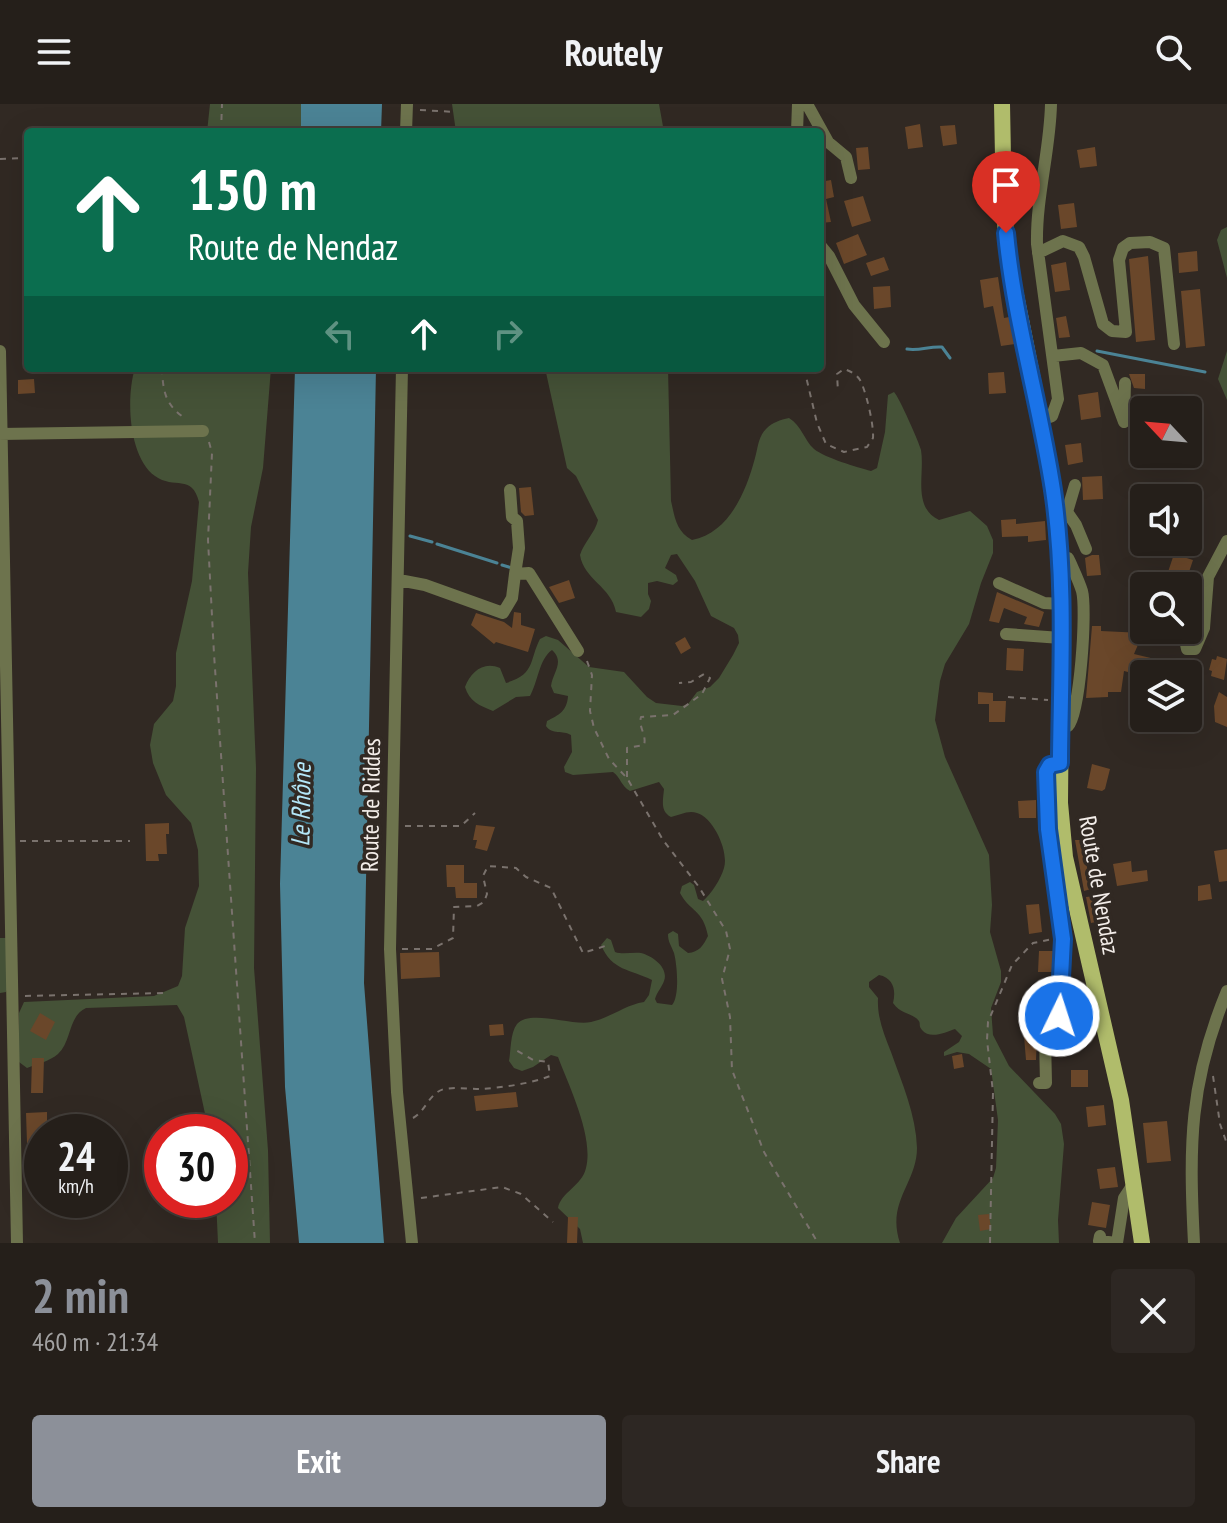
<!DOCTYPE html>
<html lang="en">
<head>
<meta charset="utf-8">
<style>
	body { margin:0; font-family:"PT Sans Narrow",sans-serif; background:#2d2723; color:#f1f3f6; height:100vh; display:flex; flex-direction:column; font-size:30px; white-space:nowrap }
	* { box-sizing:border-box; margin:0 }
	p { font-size:26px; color:#a3a2a2 }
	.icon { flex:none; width:44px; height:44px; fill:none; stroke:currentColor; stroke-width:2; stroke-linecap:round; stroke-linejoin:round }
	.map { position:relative; height:1139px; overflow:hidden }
	.sheet { display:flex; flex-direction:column; background:#251f1a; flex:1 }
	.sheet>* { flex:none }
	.banner { position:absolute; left:24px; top:24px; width:800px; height:244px; border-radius:8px; box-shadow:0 8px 32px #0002,0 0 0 2px #423d39; background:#0b6e4f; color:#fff; overflow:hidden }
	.needle { width:52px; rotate:296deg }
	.fabs { position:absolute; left:1130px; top:292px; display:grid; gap:16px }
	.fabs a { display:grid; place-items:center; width:72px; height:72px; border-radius:8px; background:#251f1a; box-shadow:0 8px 32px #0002,0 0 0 2px #423d39; font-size:40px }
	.speed { position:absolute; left:24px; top:1010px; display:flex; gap:16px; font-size:40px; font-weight:700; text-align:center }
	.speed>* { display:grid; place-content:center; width:104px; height:104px; border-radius:50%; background:#251f1a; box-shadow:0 8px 32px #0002,0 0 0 2px #423d39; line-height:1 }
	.speed small { font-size:20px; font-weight:400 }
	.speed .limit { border:12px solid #d22; background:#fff; color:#111 }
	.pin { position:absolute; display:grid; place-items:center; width:68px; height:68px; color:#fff; margin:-82px -34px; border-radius:50% 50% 50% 0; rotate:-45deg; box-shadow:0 0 8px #0007 }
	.pin .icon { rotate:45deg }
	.me { position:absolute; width:88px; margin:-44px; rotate:4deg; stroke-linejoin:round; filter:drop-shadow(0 0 6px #0008) }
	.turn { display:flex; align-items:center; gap:28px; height:168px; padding:0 32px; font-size:36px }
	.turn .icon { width:104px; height:104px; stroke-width:2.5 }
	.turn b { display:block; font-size:56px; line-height:68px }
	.lanes { display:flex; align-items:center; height:76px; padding:0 32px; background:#0003; justify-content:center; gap:40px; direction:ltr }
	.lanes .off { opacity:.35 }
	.round { display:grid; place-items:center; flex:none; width:84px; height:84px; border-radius:8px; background:#2d2723 }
	.overview { display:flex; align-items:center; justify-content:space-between; height:136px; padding:0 32px }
	h1 { font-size:48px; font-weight:700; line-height:60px; color:#8c9099 }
	.action { display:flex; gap:16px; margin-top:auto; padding:16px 32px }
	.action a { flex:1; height:92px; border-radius:8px; background:#8c9099; color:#fff; font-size:32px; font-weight:700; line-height:92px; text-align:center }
	.action a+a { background:#2d2723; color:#f1f3f6 }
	header { display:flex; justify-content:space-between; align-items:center; height:104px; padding:0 32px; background:#251f1a; font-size:36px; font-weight:700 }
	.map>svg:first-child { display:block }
	.green { fill:#455237 }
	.water { fill:#4b8395 }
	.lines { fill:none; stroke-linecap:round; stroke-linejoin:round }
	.stream { stroke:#4b8395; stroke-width:3 }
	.building { fill:#6a472a }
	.path { stroke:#7a726d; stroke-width:2; stroke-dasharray:6 6; stroke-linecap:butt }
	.minor { stroke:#6d734d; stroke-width:12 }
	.major { stroke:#b0bc6b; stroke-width:16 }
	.route-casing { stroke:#114b97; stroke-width:20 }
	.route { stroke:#1a73e8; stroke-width:14 }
	.labels { text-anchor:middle; stroke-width:7; stroke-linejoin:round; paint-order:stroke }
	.street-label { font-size:24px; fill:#f3ede9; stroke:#312923 }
	.water-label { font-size:26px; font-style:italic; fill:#b4e7f8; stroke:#312923 }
</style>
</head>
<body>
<header><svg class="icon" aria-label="menu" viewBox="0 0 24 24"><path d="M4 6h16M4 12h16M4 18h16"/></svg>Routely<svg class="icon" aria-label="search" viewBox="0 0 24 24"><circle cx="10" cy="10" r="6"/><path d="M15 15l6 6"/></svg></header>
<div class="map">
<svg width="1227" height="1139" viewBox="0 0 1227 1139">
	<rect width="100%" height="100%" fill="#312923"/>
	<path class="green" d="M210,0H301V28H207Z
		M452,0H659L664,28H456Z
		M1227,123V174L1217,136L1221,126Z
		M1227,247V296L1218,275Z
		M135,264H271L263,364L251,423L248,469L256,664L254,864L268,1046L270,1139H218L216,1096H230V1028H209L184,913L177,901L86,904C68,912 72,937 58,950C50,957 37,960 27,964L19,958V909L24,898L154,892L178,882L182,872L185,824L199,782L198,746L191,719L166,691L153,659L150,641L154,620L173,597L176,582V549L192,477L199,398C192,369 174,386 155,372C128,352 126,293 135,264Z
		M545,264H668L671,397C675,414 676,427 692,436C729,429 746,388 755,354C758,344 758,333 766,325C773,318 780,316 789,314C802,322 804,336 814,345C825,354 857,363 871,367L877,364L885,328L888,291L894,288C899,293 919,338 921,346C925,370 912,403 939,416L970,407L987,422L993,436V449L981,479L969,520L945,560L940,577L935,616L945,653L989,751L992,801L990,828L1001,867V878L991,904L993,931L1009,962L1055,1010L1061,1020L1064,1040L1058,1116L1059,1139H942L956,1114L993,1074L996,1064L998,1016L991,965L969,950L957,948L944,952V948L959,938L962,932L955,925C946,928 930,936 922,926C917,920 923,920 916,914C907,908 900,909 893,899C896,887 894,874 879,871L869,878V883L878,894C877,914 884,930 891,948C902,979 916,1011 917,1044C917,1079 886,1098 900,1139H583L580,1125L558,1104C561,1088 582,1082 586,1064C594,1033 569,982 558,953L551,951L533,963L522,967L514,964L509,957C511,947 510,929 517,920C530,905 571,922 591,918C610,914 625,901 644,898L649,891L652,876C630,865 612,867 601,841L607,834L611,836L615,848C623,851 632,848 641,849C653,852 669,864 664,877C662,883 657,888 655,895L657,899L672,901C680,892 677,860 674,849C671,841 668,838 668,830L673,827L678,830L679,842L688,849C699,848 703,842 708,832C703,805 690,808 680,789L682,782L690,778L694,781L698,795L703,797C711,790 721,775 724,764C729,748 714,714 697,709C688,706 680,711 671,713C660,707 663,697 664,685L659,678L630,687C621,682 621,674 613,668L573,671L565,668L564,663L572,648L571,631C563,626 552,631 546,622L547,617C559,611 567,607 568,592L554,589L551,582C553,568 565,558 552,546C539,555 538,578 530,592L516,593L493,607C480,602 469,597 465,583C471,568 483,557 500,564L506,579C536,570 529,556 540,535L546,532L558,536L589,563L624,568L647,593L656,599L682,602L688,600L697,588L710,583L719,574L733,551L739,539L738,531L734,524L711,512L695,477L677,450L671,451L665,464L676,471L678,477L673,481L657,477L648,479V490L651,497L649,505L641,513L616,508C611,482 584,476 580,451C584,438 595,429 598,416L576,372L567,364Z
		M0,834H8L9,882L6,888L0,889Z"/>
	<path class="water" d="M301,0H382L381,28H301Z
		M295,264H376L364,879L384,1139H299L285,983L280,780Z"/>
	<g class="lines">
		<path class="stream" d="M907,245C920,247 929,242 942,243L950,254
			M1097,247L1205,268
			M410,432L432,438
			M437,440L497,459
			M502,461L512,464"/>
	</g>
	<path class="building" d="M920,20L923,43L908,45L905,23Z
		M955,21L957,40L943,42L940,22Z
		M868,43L870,65L858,66L856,44Z
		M1095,43L1097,62L1080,64L1077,46Z
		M831,76L834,93L826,95L831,118L820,119V78Z
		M863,92L871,117L852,123L844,97Z
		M1074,99L1077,123L1061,125L1058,101Z
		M858,130L867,151L844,160L836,139Z
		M1197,147L1198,167L1179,169L1178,149Z
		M1148,152L1155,236L1136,238L1129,155Z
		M884,153L889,166L871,172L866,159Z
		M1066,158L1070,186L1055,188L1051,161Z
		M998,173L1004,214L1009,213L1015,240L1001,242L993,202L984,204L980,176Z
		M890,182L891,203L874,205L873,183Z
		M1200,185L1205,242L1186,244L1181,187Z
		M1066,212L1070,233L1059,234L1056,214Z
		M1004,268L1006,289L989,290L988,269Z
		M1129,270H1145V285L1134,284Z
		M34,275L35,289L18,290V276Z
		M1098,288L1101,313L1081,316L1078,291Z
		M1144,306V330L1130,331L1133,307Z
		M1081,339L1083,358L1068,361L1065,341Z
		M1102,372L1103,395L1083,396L1082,373Z
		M531,383L534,411L525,412L521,408L519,384Z
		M1016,415V420L1045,417L1046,436L1028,438V432L1002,433L1001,416Z
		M1174,450L1193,456L1187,474L1168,468Z
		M1092,451H1099L1101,471L1087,472L1085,454Z
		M569,476L575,494L559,499L549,483Z
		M997,488L1044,508L1039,523L1024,520L1027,513L1004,504L999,519L989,517Z
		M514,508L521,509V521L535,525L528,548L496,538L494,540L471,521L476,509L504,518L512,524Z
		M1092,522H1101V527L1143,529L1134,550L1155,555L1154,562L1174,567L1173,570L1144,572L1124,567L1121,588H1108V593L1086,594Z
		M685,533L691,544L681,550L675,539Z
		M1007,544L1024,545L1023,567L1006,566Z
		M1217,552L1227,555L1224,576L1211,572L1212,567L1209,566L1212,555L1216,556Z
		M978,588L993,589V597H1006L1005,618H989V600H978Z
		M1219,588L1227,593V623L1215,618L1214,602Z
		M1092,660L1110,665L1105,685L1102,687L1087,684Z
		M1036,696V714H1019L1018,697Z
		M169,719V730H166L167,750H158L159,757H146L145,720Z
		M476,721L495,723L487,747L475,744L477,736H473Z
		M1075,736H1094L1095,758H1086L1091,785L1084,787Z
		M1227,745V777L1219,778L1214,747Z
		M1131,757L1132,768L1147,766L1148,777L1117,782L1113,760Z
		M446,761H464V779H477V794H456L455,783H447Z
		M1210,780L1212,795L1198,797V782Z
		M1095,792L1097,798L1106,796L1110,815L1091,819L1086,793Z
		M1039,800L1042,828L1029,830L1026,801Z
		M1039,847H1053L1052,868H1038Z
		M439,848L440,873L401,875L400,849Z
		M1047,884L1050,909L1031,913L1027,887Z
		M40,909L55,918L46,936L30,927Z
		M503,920L504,931L490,932L489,921Z
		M1037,931L1036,956H1026L1024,932Z
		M962,950L964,963L954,965L952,952Z
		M32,954H44L43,989H31Z
		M1071,966H1088V983H1071Z
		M516,988L518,1003L476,1007L474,992Z
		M1104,1001L1106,1021L1088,1023L1086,1003Z
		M47,1008V1028H42V1039H27L26,1009Z
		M1167,1017L1171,1057L1147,1059L1143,1019Z
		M1115,1063L1118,1083L1100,1085L1097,1065Z
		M1092,1098L1110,1101L1106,1124L1088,1121Z
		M989,1110L991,1125L980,1127L978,1111Z
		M568,1113H578L577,1139H567Z"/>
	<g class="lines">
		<path class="path" d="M420,6L455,8
			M221,28L222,0
			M0,55L28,54
			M162,264C163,288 165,301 186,315
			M696,264L708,269L727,264
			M804,264L817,319L826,340L844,348L867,343L873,334C874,321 866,287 860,276C856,270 850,267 844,265L837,270L838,288
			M209,338L212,349L208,436L214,550L255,1139
			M587,557L592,571L590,607L594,624L609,655L627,674L663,736L699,783L726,827L730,845L722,875L730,913L732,966L764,1048L818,1139
			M1008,593L1048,596
			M627,673V644L644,641C647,631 638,623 641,613L673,611L702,590L710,574L704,570L691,578L679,579
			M405,722H461L475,709
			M20,737H130
			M402,845H432L453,834L454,803L477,802L484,798L487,790L483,772L488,762L516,764L526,773L551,784L583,849L605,842
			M25,892L164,889
			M1213,972L1220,1020L1227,1040
			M413,1014C426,1007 429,989 444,985C456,983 470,985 482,985C505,983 529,980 550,972L548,958L533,956L514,945
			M421,1094L502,1083L521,1090L553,1118
			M990,1139L993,988L987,936L988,918L1012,861L1033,839L1053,835"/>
		<path class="minor" d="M807,0L828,38L846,53L851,74
			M406,28L407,0
			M797,28L798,0
			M820,141L829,152L854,201L884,238
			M1038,149L1063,137L1079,143L1084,153L1103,220L1112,227L1126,228L1119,156L1123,144L1130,139L1150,138L1164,144L1174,240
			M0,247L17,1139
			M1053,252L1081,249L1103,261L1124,318L1125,279
			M402,264L390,845L397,988L412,1139
			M1041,316L1052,312L1058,295L1037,140C1036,93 1050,47 1051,0
			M0,330L203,327
			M510,386L512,413L517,417L519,444L515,470
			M1056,408H1067L1076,421L1086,445
			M1067,408L1075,381
			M1060,453L1068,454L1070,458C1074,467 1079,477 1082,487C1087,506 1080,610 1068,622H1061
			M399,476L425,481L503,509L512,494L515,470L529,469L578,547
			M999,479L1044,499L1062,500
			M1183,526L1187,545H1195L1204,524L1208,473L1227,437
			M1006,530L1061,534
			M1039,979H1046L1045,934L1059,912L1063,835L1048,725L1046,668L1050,661L1060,659
			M1100,1132L1099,1137L1117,1139
			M1117,1139L1124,1094L1134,1079
			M1194,1139C1189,1041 1189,979 1227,887"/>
		<path class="major" d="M1002,0L1004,107L1008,151L1041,316L1059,434L1062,481L1060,699L1065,753L1121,996L1142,1139"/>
	</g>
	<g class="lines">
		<defs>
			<path id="route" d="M1006,129C1014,215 1040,300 1053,386C1066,474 1061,564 1060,653V659L1050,661L1046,668L1048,725L1063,835L1059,912"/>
		</defs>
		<use href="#route" class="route-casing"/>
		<use href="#route" class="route"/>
	</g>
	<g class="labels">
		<g class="street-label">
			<text transform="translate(371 701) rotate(-89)" y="8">Route de Riddes</text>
			<text transform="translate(1099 781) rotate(80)" y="8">Route de Nendaz</text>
		</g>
		<g class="water-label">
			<text transform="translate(301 701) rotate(-89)" y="9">Le Rhône</text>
		</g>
	</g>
</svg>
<div class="fabs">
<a><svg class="needle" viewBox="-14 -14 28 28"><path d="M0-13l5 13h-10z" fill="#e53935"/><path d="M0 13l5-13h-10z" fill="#a3a2a2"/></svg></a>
<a><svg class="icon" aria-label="sound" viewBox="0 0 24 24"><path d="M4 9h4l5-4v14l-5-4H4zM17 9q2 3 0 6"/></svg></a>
<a><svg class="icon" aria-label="search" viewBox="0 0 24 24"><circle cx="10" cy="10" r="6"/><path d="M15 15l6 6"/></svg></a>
<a><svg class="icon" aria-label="layers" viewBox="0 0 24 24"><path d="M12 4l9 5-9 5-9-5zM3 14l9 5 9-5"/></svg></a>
</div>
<div class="speed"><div>24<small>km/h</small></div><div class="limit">30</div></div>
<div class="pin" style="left:1006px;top:129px;background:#d93025"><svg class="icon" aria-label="arrive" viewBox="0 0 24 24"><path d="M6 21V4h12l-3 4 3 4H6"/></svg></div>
<svg class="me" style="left:1059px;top:912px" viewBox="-20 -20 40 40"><circle r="17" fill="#1a73e8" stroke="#fff" stroke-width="3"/><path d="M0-11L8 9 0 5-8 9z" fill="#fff"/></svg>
<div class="banner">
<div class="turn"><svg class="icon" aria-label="ahead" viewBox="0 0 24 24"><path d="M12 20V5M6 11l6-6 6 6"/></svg><div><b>150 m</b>Route de Nendaz</div></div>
<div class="lanes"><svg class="icon off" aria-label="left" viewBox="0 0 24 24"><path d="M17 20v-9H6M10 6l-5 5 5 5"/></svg><svg class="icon" aria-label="ahead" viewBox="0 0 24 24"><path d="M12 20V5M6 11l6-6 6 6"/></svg><svg class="icon off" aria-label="right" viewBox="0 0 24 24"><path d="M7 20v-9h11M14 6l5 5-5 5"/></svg></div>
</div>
</div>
<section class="sheet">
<div class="overview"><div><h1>2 min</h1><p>460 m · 21:34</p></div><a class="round"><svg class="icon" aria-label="close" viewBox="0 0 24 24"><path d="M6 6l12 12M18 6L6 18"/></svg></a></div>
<div class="action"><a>Exit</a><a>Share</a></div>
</section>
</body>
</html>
